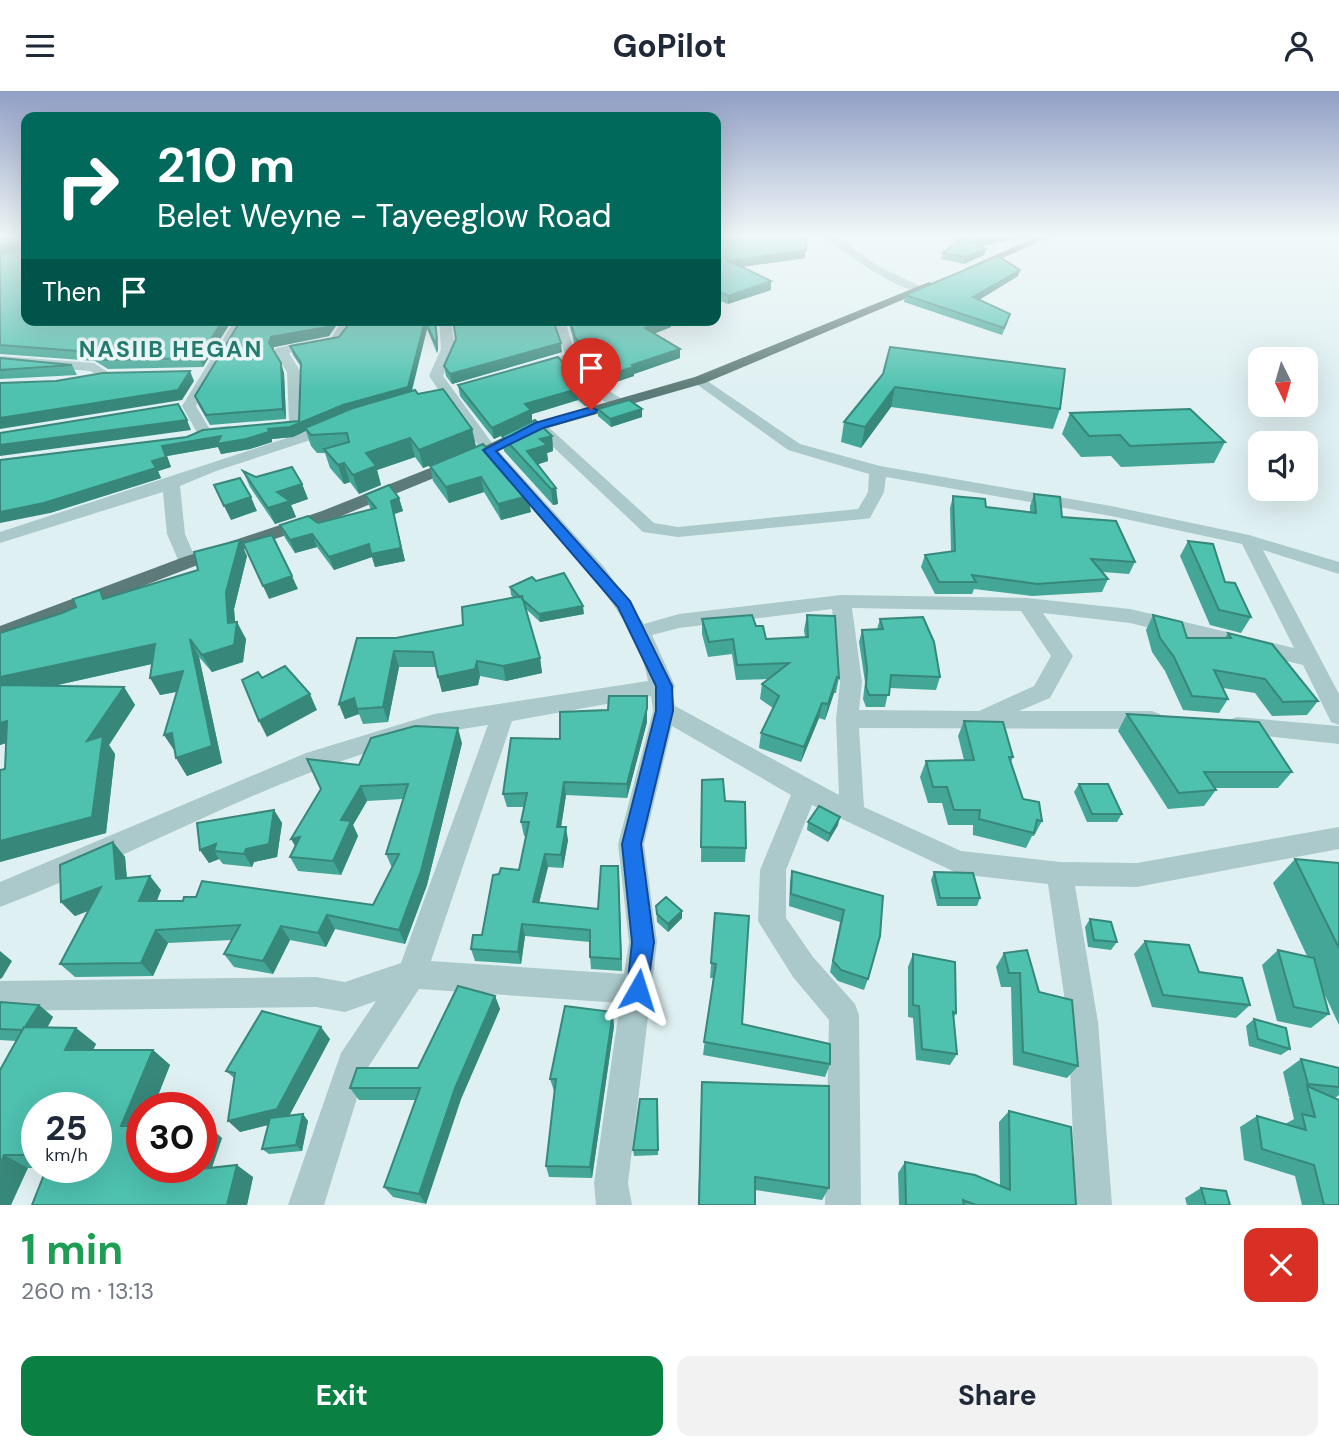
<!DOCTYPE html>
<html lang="en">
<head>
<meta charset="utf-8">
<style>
	body { margin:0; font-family:"DM Sans",sans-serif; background:#f2f2f3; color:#1f2937; height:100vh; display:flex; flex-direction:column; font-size:26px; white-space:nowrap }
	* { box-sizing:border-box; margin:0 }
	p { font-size:23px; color:#747a83 }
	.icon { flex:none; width:38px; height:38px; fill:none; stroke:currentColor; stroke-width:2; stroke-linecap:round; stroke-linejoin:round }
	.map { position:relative; height:1114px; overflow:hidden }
	.side { display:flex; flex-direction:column; background:#fff; flex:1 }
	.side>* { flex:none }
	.banner { position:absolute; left:21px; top:21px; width:700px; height:214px; border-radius:14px; box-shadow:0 7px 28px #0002; background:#00695c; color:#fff; overflow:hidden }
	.needle { width:46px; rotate:175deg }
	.controls { position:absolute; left:1248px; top:256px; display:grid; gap:14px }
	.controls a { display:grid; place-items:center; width:70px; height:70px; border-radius:14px; background:#fff; box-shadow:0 7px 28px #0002; font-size:35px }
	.speed { position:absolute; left:21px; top:1001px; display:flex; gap:14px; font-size:35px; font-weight:700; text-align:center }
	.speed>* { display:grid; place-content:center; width:91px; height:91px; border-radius:50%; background:#fff; box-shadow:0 7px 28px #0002; line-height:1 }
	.speed small { font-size:18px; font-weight:400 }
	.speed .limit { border:10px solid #d22; background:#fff; color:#111 }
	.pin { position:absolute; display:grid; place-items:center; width:60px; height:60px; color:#fff; margin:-72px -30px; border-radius:50% 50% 50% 0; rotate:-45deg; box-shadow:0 0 7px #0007 }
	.pin .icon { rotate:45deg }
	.me { position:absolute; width:77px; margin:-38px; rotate:6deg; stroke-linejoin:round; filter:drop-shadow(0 0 5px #0008) }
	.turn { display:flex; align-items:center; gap:24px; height:147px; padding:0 21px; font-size:32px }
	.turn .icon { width:91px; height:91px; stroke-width:2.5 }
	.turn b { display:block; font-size:49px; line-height:60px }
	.then { display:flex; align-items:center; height:66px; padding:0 21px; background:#0003; gap:14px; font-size:26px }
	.round { display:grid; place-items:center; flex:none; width:74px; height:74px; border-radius:14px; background:#f2f2f3 }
	.overview { display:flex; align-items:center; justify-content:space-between; height:119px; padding:0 21px }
	h1 { font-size:42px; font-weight:700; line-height:52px; color:#1e9e55 }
	.action { display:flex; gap:14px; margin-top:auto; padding:14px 21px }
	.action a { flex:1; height:80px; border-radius:14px; background:#0b8043; color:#fff; font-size:28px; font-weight:700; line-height:80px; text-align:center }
	.action a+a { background:#f2f2f3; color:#1f2937 }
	header { display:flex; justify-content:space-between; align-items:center; height:91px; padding:0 21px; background:#fff; font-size:32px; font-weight:700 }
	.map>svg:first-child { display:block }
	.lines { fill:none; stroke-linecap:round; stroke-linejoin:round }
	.minor { fill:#abc9ca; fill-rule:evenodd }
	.major { fill:#5c7a77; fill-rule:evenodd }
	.wall { fill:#43a696; fill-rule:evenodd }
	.shaded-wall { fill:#37877a }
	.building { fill:#4ec1af; stroke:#37877a; stroke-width:2 }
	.route { fill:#1a73e8; stroke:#114b97; stroke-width:2 }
	.labels { text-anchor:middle; stroke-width:7; stroke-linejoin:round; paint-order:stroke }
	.far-district-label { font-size:23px; font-weight:bold; letter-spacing:2px; fill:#257e70; stroke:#ecf8fa }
</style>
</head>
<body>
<header><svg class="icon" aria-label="menu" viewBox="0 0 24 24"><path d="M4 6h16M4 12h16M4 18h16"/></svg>GoPilot<svg class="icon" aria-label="person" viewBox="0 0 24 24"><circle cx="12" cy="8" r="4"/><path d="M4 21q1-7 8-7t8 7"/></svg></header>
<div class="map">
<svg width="1339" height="1114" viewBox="0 0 1339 1114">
	<rect width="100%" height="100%" fill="#dff0f2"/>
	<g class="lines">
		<path class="minor" d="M825,145H836L878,175L926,198C910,210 839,159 825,145Z
			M235,229H247L196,315L209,337L229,335L237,340L229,345H199L182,315Z
			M359,229L351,235L341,253L289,262L301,281L305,334L297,339L270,340V334L289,330L287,281L274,260L276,257L331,247L342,230Z
			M439,229H451L455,258L443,285L495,356L604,476L644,533L679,523L841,504L1027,507L1130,518L1294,557L1242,453L1111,425L886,386L884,401L870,427L864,428L678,446L643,441L531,335L539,330L544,332L654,432L678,436L858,418L868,401L869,383L788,359L695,292V286L700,285L800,353L880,375L1111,415L1249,444L1339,471V483L1263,459L1339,603V634L1331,631L1303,574L1130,532L1043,522L1073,565L1050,607L1019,620H1152L1160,623L1163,629L1160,635L1152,638L859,637L864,716L961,760L1060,771L1137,772L1339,736V758L1137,796L1075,795L1098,931L1112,1114H1076L1068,931L1048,793L959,783L812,714L786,779V827L813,866L855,913L859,924L861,1114H825L829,929L793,886L758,830L760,779L791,704L672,635L644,753L657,851L628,1092L632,1114H596L594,1092L620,912L419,898L365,981L324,1114H288L341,962L376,910L345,921L316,916L0,920V890L316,886L345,891L401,872L488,634C314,657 162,755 0,816V791L306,662L434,623L648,590C638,520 549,440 505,388C477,355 453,320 429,285L441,258ZM852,517L1021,520L1051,565L1034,595L979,620L859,619L862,591ZM832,518L840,591L836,628L839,704L675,615L672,600L675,595L652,544L679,537ZM651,605L653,620L618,753L629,851L624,883L431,870L512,630Z
			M553,229H565L573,256L580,264L571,270L582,283L622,308V314C602,318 567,284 556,269L565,263Z
			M0,265L94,272L114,285L107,289L90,280L0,273Z
			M333,332L338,334V340L216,380L180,395L185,443L197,471L195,475H181L179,471L167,443L163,401L0,452V441Z
			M1237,626L1339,635V653L1229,641L1225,635L1229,629Z"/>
		<path class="major" d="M1039,145H1052L976,179L966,177Z
			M929,191L935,194L933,196L705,292L544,338L495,362L334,428L195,475L0,550V535L181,467L322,420L483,356L534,332L695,286Z"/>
	</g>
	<path class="wall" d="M0,145L232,229L203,276L108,278L95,270L0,263V165L23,159V158L0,163Z
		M952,145H1025L981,155L986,158L984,164L964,173L941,168L943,162L961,147Z
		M716,152L805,167L742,176L771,199L728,213L718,209Z
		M1018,185L979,209L1008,230L1002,244L904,211L905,204Z
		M241,229H340L329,245L274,256L273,259L284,282L286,328L210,334L199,315L195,305Z
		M436,229L438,258L437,262L427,238L412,300L418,303L472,338L476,356L423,377L415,366L377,379L381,394L359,403L350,391L344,393L330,377L325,362H317L311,355L306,340L293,346L272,348V351L250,358L221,363L218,356L167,365L171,376L158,380L161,387L50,422L187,346L299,330L301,276L293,264L290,255Z
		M568,229H671V236L655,242L680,267L634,283V285L604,295L584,281L575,271L574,261L578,258L575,255Z
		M456,248L562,261L452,293L446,285L444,275Z
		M0,267L72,274L77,284L0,288Z
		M570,280L601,310L585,315L578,309L532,323V330L494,348L460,305L458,294Z
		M883,283L1060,318L1053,338L891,316L861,357L841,351L844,331Z
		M598,318H642V326L611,336L598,325Z
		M1070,322L1225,351L1214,372L1121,376L1111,365L1081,366L1062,343Z
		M502,345H552L553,360L547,362L548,370L538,373L556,397L558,413L553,414L504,360Z
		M483,353L531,421L501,429L484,401L449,412L433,390L430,375Z
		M243,380L256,386L302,393L308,408L291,414L296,426L275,433L250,396Z
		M1034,403L1062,426L1135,471L1129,483L1102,481L1108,488L1102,501L1032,505L974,498L972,503H935L921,476L925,464L951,461L950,417L953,405L986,416L1030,421V415Z
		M365,404L399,407L403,420L394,423L405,470L375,476L372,466L334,479L317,456L295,462L285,447L280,434L318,432L371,419Z
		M1188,450L1225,491L1251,526L1241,542L1210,534L1180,465Z
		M247,465L234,518L235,531L246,548L243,571L212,581L199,566L222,672L187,685L176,667L175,660L164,644L177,601L160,604L152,573L53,595L124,596L135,614L109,654L115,663L106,742L0,771V679L5,678L6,652L0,654V542L62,522L105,507Z
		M510,496L584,523L540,531L525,517L540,567L542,582L506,590L480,585L478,594L442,601L436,576H399L388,631L363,633L359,623L345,628L339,613L396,547L463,534L514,507L511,504Z
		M807,524L839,587L836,602H834L825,629L819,627L801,671L759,657L761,642L773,617L760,608L762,593L769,588L736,589L732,563L708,566L702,543V528L756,535L766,548L805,546L804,539Z
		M1153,524L1187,547H1225L1228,542L1318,610L1307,624L1272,625L1255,602L1223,597L1228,608L1219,622L1183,619L1165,580L1152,561L1146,539Z
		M880,528L940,586L936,599L889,597L885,616H866L863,608L865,591L859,551L862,539L877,538Z
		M1127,623L1292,681L1278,697H1215L1216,699L1204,715L1168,718L1118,640Z
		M964,630L1013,666L1011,671L1023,708L1042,730L1034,745H1032L1026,757L973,744V734H948L942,712H928L920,686L926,670L964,669L958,645Z
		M647,631L627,707L566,704L561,736L568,749L563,777L548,776L539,812L598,818L619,788L622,880L591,878L590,866V851L525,845L521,873L475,870L471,858L482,844L499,783L519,779L526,745H524L521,731L524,716H507L503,703L560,648Z
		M462,652L427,794L405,853L335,838L326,856L290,849L273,883L234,876L224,863L232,849L168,852L153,885L75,886L60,873L88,820L75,825L61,811L113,751L125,766L127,787L161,799L157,810L373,814L392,777L386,763L403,708L367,710L353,734L358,745L341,784L298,780L290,766L359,674Z
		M702,689L725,710L746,757L745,771H701Z
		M1079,693L1122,723L1117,731H1087L1074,701Z
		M274,719L282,732L277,766L254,771L252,776L223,773L219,768L209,772L200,759Z
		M808,731L838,734L828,751L807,739Z
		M1295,768L1339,772V934L1323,900L1329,923L1311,937L1277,930L1262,874L1278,859L1307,865L1273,792Z
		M792,780L883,805L868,888L864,899L838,890L830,881L840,831L789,815L790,791Z
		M934,781L980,807L977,815H937L931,789Z
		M656,815L682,820V827L668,841L657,831Z
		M715,822L742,933L830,973L825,986L703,964L713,887H710Z
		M1090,828L1117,851L1111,859L1088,856L1085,836Z
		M1145,850L1199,881L1250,914L1236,927L1152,916L1134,863Z
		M1004,862L1039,901L1078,975L1067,987L1013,974L1011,896H1001L996,876Z
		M913,863L956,922L953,928L957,963L950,974L916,969L913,927L908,926V876Z
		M495,905L500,918L461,1008L426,1113L393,1106L384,1096L416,1009H359L350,997L418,977Z
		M0,911L39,914L53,926L47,937H76L96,953L93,959H153L170,974L153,1017H142V1076L222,1047L212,1076L253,1086L247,1114H32L46,1077H28L0,1114L16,950L0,949ZM37,1017L96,1076H37Z
		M1254,928L1290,958L1281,964L1249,955L1246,935Z
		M614,935L592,1087L549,1086L546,1075L554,1000L550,988Z
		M330,948L289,1025L308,1030L302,1060L269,1063L262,1058L268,1034L240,1041L234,987L226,980Z
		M1301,968L1339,977V1004L1335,1007L1339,1114H1302L1295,1085L1244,1069L1240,1036L1257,1025L1285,1033L1294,1028L1289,1007L1291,1006H1289L1283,981Z
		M702,991L829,1097L822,1109L755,1099V1114H698Z
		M657,1008L658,1064L634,1065L633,1059Z
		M1009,1020L1076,1114H899L898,1082L905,1071L1000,1095L999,1031Z
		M1201,1097L1230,1114H1187L1185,1107Z"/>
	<path class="shaded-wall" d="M716,145H725L716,149Z
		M807,145L805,167L728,178L729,170Z
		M1000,145H1025L973,157L974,151Z
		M24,149L26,157L0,163V154Z
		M986,158L984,164L964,173L965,166Z
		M1020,179L1018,185L972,213L973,206Z
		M771,190V199L728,213V205Z
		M718,200V209L716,210V201Z
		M223,229H232L203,276L199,267Z
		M331,229H340L329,245L274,256L272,261L269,252L271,246Z
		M425,229L427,238L410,305L305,337L306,340L293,346L272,348V351L250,358L221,363L218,356L167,365L171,376L158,380L161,387L50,422L0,432V421L152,370L162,355L221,345L290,336L343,314Z
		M435,229H436L438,258L437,262L435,252Z
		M666,229H671V236L646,246L645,237Z
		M561,252L562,261L452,293L450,283Z
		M680,258V267L634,283V285L604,295V285L632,274Z
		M281,272L284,282L286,328L283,318Z
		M190,280L194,290L182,309L0,338V327Z
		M895,296L891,316L861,357L865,336Z
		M577,298L578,309L532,323V330L494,348L492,337L525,313Z
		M600,299L601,310L585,315L584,304Z
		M642,318V326L611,336L610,328Z
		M187,329L191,339L0,365V354Z
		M472,338L476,356L423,377L419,359Z
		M552,345L553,360L547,362L548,370L530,376L527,360L540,348Z
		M410,347L415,366L377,379L381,394L359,403L353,384L366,362Z
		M344,372L350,391L344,393L338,374Z
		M481,386L484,401L449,412L446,396Z
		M302,393L308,408L291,414L296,426L275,433L268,417L277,401Z
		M556,397L558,413L553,414L551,398Z
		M528,405L531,421L501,429L498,413Z
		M251,406L257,420L231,429L224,415Z
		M399,407L403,420L394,423L405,470L375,476L372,466L334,479L329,466L391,410Z
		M312,443L317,456L295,462L290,449Z
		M240,449L247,465L234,518L236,542L237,531L246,548L243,571L212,581L202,564L228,532L226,501Z
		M292,485L298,498L269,508L263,495Z
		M583,515L584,523L540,531L539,523Z
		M190,548L199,566L222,672L187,685L176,667Z
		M155,553L165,570L8,605L0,600V586Z
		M394,560L399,576L388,631L383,616Z
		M540,567L542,582L506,590L503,575Z
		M477,570L480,585L478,594L442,601L438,586Z
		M183,580L193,597L160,604L150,587Z
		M837,586L834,602L825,629L828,613Z
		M124,596L135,614L109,654L115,663L106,742L0,771V750L87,650Z
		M310,603L317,619L267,646L259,630Z
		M647,605V631L627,707V693Z
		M354,607L359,623L345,628L339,613Z
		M822,612L819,627L801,671L804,656Z
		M7,630L22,647L0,654V632Z
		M458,637L462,652L427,794L405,853L399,839Z
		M172,642L176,662L164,644Z
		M564,691L566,704L559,749L557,736Z
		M361,695L367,710L353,734L358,745L341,784L333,770L341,729Z
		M274,719L282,732L277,766L254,771L252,776L244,763L246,758Z
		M840,726L838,734L828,751L830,743Z
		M566,736L568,749L563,777L561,764Z
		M300,746L299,762L291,748Z
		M113,751L125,766L128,802L116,788Z
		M216,753L214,760L219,768L209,772L200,759Z
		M545,763L548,776L536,824L533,811Z
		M618,775L619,788L622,880L621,868Z
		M150,785L161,799L151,824L139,810Z
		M101,796L113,810L75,825L61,811Z
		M682,820V827L668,841V833Z
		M327,824L335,838L326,856L318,842Z
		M522,833L525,845L521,873L518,861Z
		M281,835L290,849L273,883L263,870Z
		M156,839L168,852L153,885L141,872Z
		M0,860L12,870L2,887L0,888Z
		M495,905L500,918L461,1008L426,1113L419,1103L455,997Z
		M39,914L53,926L39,951L23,940Z
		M613,921L614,935L592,1087L590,1076Z
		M321,936L330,948L287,1029L240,1041L228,1030Z
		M76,937L96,953L85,974L65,959Z
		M153,959L170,974L153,1017H142V1045L121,1035Z
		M303,1023L308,1030L302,1060L296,1054Z
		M206,1033L222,1047L207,1091L190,1079L191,1076H201V1045Z
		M4,1064L28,1077L11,1114H0V1073Z
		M237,1074L253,1086L247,1114H227Z"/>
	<path class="building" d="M0,145H26V229H223L199,267L103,269L91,261L0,254V164L23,159L24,149L0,154Z
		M732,145H807L806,159L729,170L771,190L728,205L718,200L716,201V152Z
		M964,145H1000L974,151L986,158L965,166L943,162Z
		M998,165L1020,179L973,206L1010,223L1004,237L905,204Z
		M241,229H331L327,236L271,246L269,252L281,272L283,318L206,324L195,305Z
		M352,229H435L437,248L435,252L425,229L408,296L343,314L290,336L268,338L269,341L246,348L217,353L221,345L162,355L166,366L152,370L156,377L44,412L0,421V369L187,346L203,339L299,330L301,272L290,255L339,246Z
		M453,229H553L561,252L450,283L444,275L456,248Z
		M570,229H666L645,237L680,258L632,274L634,276L604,285L583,272L574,261L582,255L575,246Z
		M890,256L1065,278L1060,318L895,296L865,336L844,331L883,283Z
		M558,266L570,280L600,299L584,304L577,298L525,313L531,319L492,337L458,294Z
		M0,267L72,274L0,279Z
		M190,280L178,299L0,327V292L56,290L103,282Z
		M443,298L472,338L419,359L410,347L366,362L376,375L353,384L344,372L338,374L324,358L349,351L347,342L311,344L305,337L353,317L415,299L418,303Z
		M629,309L642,318L610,328L598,318Z
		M178,313L187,329L0,354V342Z
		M1190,318L1225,351L1130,355L1120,344L1089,345L1070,322Z
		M535,329L552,345L540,348L547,354L527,360L556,397L551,398L502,345Z
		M483,353L528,405L498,413L481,386L446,396L430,375Z
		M292,376L302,393L277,401L290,410L268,417L243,380L256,386Z
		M240,387L251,406L224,415L214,394Z
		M389,394L399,407L391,410L401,457L371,463L369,453L329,466L312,443L290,449L280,434L308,425L318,432L376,417L365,404Z
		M1034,403L1060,406L1062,426L1116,430L1135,471L1091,468L1108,488L1037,493L972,484L976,491H939L925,464L955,460L953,405L985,408L986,416L1036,422Z
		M272,444L292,485L263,495L243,452Z
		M240,449L226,501L228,532L237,531L234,554L202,564L190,548L212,655L176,667L172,642L164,644L183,580L150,587L155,553L0,586V542L62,522L76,516L73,508L100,499L103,508L198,479L194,461Z
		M1188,450L1213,453L1225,491L1235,492L1251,526L1219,519Z
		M564,482L583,515L539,523L522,508V505L520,506L510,496L532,486L536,490Z
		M522,505L540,567L503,575L477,570L475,578L438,586L433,561L394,560L383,616L357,618L354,607L339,613L357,547H396L463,534L462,516Z
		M752,524L756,535H763L766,548L808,546L807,524L835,525L839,587L837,586L828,613L822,612L804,656L761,642L779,605L762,593L789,572L737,574L733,548L709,551L702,528Z
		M1153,524L1182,531L1187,547H1231L1228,542L1272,553L1318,610L1283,611L1265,588L1214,579L1228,608L1192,605L1174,566L1160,547Z
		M923,526L934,551L940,586L891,584L889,604H869L866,596L867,578L862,539L883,538L880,528Z
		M285,575L310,603L259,630L242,589L258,581L262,587Z
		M0,594L124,596L87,650L103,645L92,726L0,750V679L5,678L7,630L0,632Z
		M609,605H647V617L627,693L564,691L557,736H566L561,764L545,763L533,811L598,818L601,775H618L621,868L590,866V839L522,833L518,861L471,858L473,844H482L493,784L499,783L501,777L519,779L529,731H521L527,702L503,703L511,647L560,648V621L608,619Z
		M1127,623L1259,631L1292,681H1204L1216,699L1179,702Z
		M964,630L1003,631L1013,666H1009L1023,708L1039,711L1042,730L1037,729L1034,742L979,728L980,719H954L947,696H933L926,670L974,669Z
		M415,635L458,637L421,780L399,839L327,824L318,842L281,835L263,870L224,863L240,834L156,839L141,872L60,873L101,796L61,811L60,774L113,751L116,788L150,785L139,810H183L184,806H196L202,790L373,814L399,763H386L408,693L361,695L341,729L351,730L333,770L290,766L300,746L291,748L321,698L307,668L359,674L371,647Z
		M723,688L725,710L745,711L746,757L701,756L702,689Z
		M1079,693H1108L1122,723H1092Z
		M819,715L840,726L830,743L808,731Z
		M274,719L269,753L246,758L244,763L214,760L216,753L200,759L197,732Z
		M1295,768L1339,772V857Z
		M792,780L883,805L880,845L868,888L841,879L833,870L844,819L791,803Z
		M934,781L973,782L980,807H940Z
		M666,806L682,820L668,833L657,823L656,815Z
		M715,822L749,825L742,933L830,953V973L704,951L716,873L711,872Z
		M1090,828L1111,831L1117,851L1094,849Z
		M1145,850L1189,854L1199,881L1242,887L1250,914L1163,904Z
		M1027,859L1039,901L1072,909L1078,975L1023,961L1020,882H1009L1004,862Z
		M1278,859L1314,867L1329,923L1294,916Z
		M913,863L955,871L956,922L953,921L957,963L922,958L919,915L913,914Z
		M458,895L495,905L455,997L419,1103L384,1096L420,997H350L357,977H418Z
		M0,911L39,914L25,936H24L22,939L0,938Z
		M565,915L613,921L590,1076L546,1075L556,988H550Z
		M262,920L321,936L277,1018L228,1030L235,982L226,980Z
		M1254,928L1286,937L1290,958L1258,948Z
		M24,936L76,937L65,959H153L121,1035H142V1076H191L190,1079L237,1074L227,1114H32L47,1076H96V1017H37V1064H4L0,1073V979Z
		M1301,968L1339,977V996L1308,993Z
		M702,991L829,995V1097L755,1086V1114H699Z
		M1307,995L1339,1009V1114H1324L1314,1074L1262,1058L1257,1025L1306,1039L1302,1023L1315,1026Z
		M640,1008H657L658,1059H633Z
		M1009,1020L1071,1036L1076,1114H976L963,1109L964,1114H906L905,1071L975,1084L1010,1099Z
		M303,1023L296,1054L262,1058L270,1027Z
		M201,1033H206L201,1045Z
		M1201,1097L1226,1100L1230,1114H1206Z"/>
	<linearGradient id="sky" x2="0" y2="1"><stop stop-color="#919fc5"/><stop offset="0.48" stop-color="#f1f8f9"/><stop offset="1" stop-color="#f1f8f9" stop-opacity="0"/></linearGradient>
	<rect width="1339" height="301" fill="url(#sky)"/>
	<path class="route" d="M591,316L597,319L595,322L543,337L496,360L630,510L672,595L673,620L641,753L654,851L646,907L638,910L630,907L627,899L632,851L622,753L656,620V595L618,516L483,359L535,332Z"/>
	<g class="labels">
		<g class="far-district-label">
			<text x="171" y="266">NASIIB HEGAN</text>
		</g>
	</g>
</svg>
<div class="controls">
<a><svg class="needle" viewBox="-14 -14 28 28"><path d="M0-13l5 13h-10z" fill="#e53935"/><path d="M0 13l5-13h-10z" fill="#747a83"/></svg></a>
<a><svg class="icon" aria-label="sound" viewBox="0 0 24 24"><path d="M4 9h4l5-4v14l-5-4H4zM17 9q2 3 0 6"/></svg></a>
</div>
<div class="speed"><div>25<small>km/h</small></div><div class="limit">30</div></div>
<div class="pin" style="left:591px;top:319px;background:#d93025"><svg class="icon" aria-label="arrive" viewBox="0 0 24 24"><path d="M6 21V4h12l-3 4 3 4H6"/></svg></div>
<svg class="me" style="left:638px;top:899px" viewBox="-20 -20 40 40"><path d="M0-17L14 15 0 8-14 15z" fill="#1a73e8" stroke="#fff" stroke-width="4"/></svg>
<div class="banner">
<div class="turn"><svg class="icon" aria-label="right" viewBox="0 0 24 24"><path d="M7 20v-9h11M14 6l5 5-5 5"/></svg><div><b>210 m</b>Belet Weyne - Tayeeglow Road</div></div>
<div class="then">Then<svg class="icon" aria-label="arrive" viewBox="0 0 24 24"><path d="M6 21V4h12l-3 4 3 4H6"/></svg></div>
</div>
</div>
<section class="side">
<div class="overview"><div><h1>1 min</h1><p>260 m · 13:13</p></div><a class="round" style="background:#d93025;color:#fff"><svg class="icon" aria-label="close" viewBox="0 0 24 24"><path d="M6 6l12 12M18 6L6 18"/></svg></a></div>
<div class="action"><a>Exit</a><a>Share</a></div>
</section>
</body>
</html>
